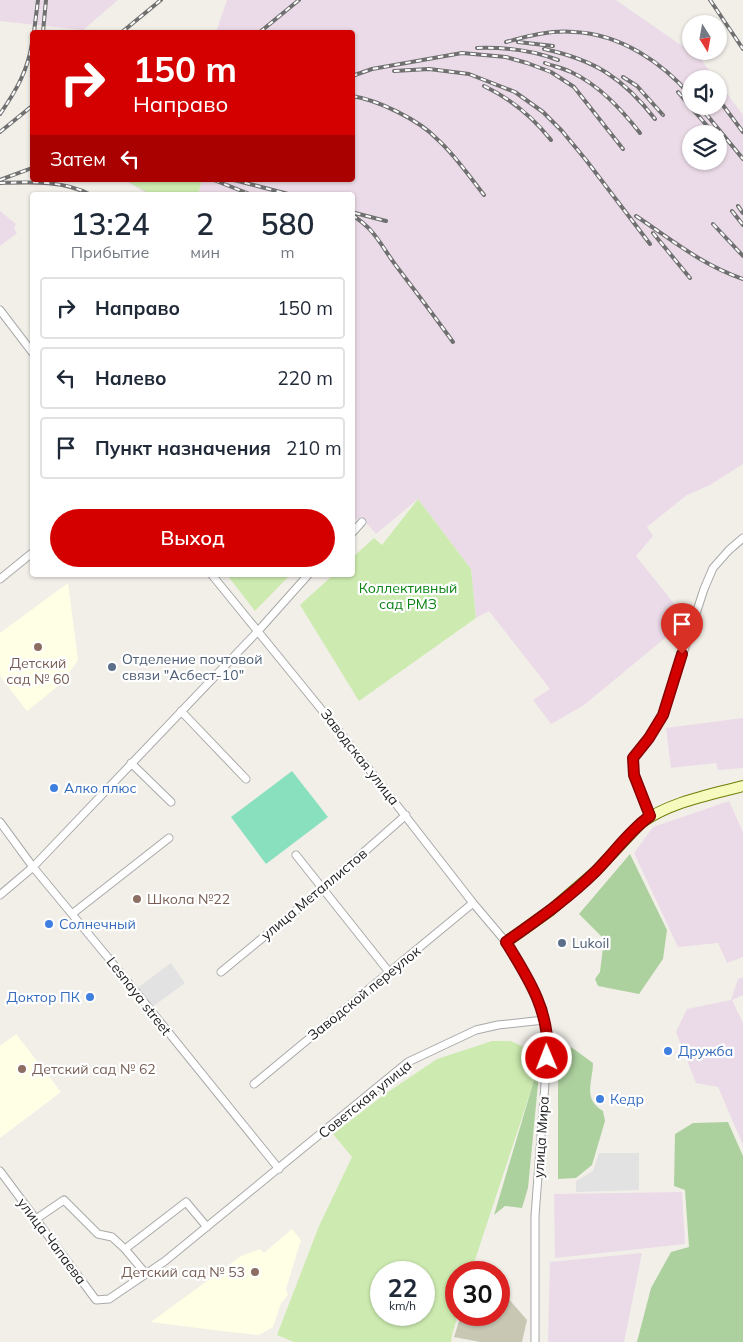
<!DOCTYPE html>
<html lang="ru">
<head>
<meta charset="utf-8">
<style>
	body { margin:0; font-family:Mulish,sans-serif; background:#f2f2f3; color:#1f2937; height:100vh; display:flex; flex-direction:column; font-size:19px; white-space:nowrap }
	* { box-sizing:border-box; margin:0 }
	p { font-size:16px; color:#747a83 }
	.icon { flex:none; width:28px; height:28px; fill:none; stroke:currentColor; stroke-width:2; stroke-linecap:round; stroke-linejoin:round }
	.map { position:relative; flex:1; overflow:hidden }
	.panel { position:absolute; left:30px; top:192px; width:325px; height:385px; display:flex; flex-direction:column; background:#fff; border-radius:5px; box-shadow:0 1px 4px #0004 }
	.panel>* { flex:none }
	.guide { position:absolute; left:30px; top:30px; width:325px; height:152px; border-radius:5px; box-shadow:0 1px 4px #0004; background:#d40000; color:#fff; overflow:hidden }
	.needle { width:32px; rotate:169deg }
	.fabs { position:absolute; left:682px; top:15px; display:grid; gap:10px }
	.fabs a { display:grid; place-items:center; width:45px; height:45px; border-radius:50%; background:#fff; box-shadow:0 1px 4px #0004; font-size:25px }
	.speed { position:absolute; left:370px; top:1261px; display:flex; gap:10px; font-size:25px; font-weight:700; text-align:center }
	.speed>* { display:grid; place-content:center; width:65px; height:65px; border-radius:50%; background:#fff; box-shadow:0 1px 4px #0004; line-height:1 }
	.speed small { font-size:12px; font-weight:400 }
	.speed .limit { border:8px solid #d22; background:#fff; color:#111 }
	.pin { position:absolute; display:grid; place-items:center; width:42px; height:42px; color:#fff; margin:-51px -21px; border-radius:50% 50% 50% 0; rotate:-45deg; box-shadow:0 0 5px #0007 }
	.pin .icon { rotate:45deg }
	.me { position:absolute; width:55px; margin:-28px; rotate:359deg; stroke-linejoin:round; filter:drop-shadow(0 0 4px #0008) }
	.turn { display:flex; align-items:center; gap:18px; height:105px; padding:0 20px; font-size:22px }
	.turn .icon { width:65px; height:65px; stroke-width:2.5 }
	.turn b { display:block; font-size:35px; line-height:42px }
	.then { display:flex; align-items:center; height:48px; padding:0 20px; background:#0003; gap:10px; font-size:19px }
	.eta { display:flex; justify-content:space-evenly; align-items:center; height:85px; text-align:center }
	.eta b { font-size:30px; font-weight:600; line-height:35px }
	.cta { display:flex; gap:10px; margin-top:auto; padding:10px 20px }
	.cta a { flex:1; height:58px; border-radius:30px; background:#d40000; color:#fff; font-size:20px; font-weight:600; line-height:58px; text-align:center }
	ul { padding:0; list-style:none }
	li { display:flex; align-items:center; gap:15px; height:62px; margin:0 10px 8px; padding:0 10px; border:2px solid #e0e1e3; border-radius:5px }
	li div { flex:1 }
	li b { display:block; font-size:19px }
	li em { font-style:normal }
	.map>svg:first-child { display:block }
	.industrial { fill:#ebdbe8; fill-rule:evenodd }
	.education { fill:#ffffe5 }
	.construction { fill:#c7c7b4 }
	.grass { fill:#cdebb0; fill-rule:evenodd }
	.forest { fill:#add19e }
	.pitch { fill:#88e0be }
	.parking { fill:#e2e2e2 }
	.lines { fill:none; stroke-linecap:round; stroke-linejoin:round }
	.street-casing { stroke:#a9a9a9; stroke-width:9 }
	.secondary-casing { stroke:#707d05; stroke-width:12 }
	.street { stroke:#fff; stroke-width:7 }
	.secondary { stroke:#f7fabf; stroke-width:10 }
	.rail-casing { stroke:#707070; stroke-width:4 }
	.rail { stroke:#fff; stroke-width:2; stroke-dasharray:5.5; stroke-linecap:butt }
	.route-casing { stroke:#8a0000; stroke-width:12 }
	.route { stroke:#d40000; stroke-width:9 }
	.education-dot { fill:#8d6e63; stroke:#fff; stroke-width:2 }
	.service-dot { fill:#5c6f8a; stroke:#fff; stroke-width:2 }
	.shop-dot { fill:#3f7fe0; stroke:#fff; stroke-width:2 }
	.labels { text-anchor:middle; stroke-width:4.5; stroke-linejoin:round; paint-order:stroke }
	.park-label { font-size:14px; fill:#0c8416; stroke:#fff }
	.service-label { font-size:14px; fill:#4e5e75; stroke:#fff; text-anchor:start }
	.education-label { font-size:14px; fill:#785e54; stroke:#fff; text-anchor:start }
	.street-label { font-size:14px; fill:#222; stroke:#fff }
	.shop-label { font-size:14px; fill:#366cbe; stroke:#fff; text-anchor:start }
</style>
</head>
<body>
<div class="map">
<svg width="743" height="1342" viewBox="0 0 743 1342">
	<rect width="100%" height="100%" fill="#f2efe9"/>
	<path class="industrial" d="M0,0H118L83,30L0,21Z
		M227,0H616L701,59L715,79H691V106H719V83L743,115V464L710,485L687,495L647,527L653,536L636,556L687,620L584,705L551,724L533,700L550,689L489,611L476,618L471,569L418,499L376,534L362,518L353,520L352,195H149L124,180H352V32H216ZM691,134H719V161H691Z
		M0,211L16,224L14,229L17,233L0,246Z
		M743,718V768L718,770L716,763L671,768L666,728Z
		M729,801L743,832V957L727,963L718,943L678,947L634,853L653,827Z
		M743,977V995L732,1000L743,1023V1145L718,1087L696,1083L676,1032L687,1009L731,1000L738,979Z
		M682,1192L685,1244L555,1258L554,1194Z
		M642,1253L624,1342H548L550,1262Z"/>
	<path class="education" d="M68,583L78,660L62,683L27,711L0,676V633Z
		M16,1034L61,1092L0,1138V1046Z
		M292,1229L301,1240L286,1289L288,1295L281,1303L273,1327L259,1335L213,1330L151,1322L241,1256L260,1249L264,1253Z"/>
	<path class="construction" d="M499,1288L527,1320L522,1342H480L454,1337L461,1315H499Z"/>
	<path class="grass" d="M125,180H202L198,195H152Z
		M418,499L471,569L476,618L359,701L300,605L333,575H352L353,557L374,538L382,545Z
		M227,575H290L255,611Z
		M492,1041H511L538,1054L541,1060L471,1272H456V1315H458L452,1335L451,1342H294L277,1335L319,1226L352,1157L333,1134L385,1094L437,1059ZM381,1272H424V1315H381Z"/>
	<path class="forest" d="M630,854L667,930L663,959L639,994L598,986L595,979L600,972L604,939L579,914Z
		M571,1047L593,1063C593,1081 582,1099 603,1111L605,1121L592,1165L576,1178L558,1179V1063Z
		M539,1074L528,1188L522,1208L505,1206L494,1215L535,1077Z
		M728,1122L743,1156V1342H637L651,1288L671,1252L689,1247L685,1190L674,1186L675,1134L693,1123Z"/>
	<path class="pitch" d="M292,771L328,817L266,864L231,817Z"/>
	<path class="parking" d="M171,963L185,983L151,1008L136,989Z
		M599,1153H639V1190L576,1192V1181L593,1171Z"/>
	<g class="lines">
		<defs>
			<path id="street" d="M0,310L32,352
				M352,533L362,522
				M212,575L347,741L473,903L506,942L525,972L543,1009L548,1044L535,1216V1342
				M0,579L32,553
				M181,711L246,779
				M131,763L171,802
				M650,817L635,775L633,758L649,738L663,715L704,589L713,568L729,550L743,538
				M0,822L33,867L110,960L279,1169
				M296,855L389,972
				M0,895L33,867L259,630L308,575
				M72,914L169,838
				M221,972L322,889L406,815
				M254,1084L473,903
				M0,1171L96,1300L109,1299L165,1261L408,1062L476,1030L498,1025L544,1020
				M36,1219L64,1200L98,1234L112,1237L125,1249
				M146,1274L125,1249L186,1202L207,1227"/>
			<path id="secondary" d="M506,942L551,910L595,872L641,823C670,802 709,795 743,786"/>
		</defs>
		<use href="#street" class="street-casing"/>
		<use href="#secondary" class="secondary-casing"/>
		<use href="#street" class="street"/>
		<use href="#secondary" class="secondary"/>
		<defs>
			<path id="rail" d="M710,0L743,49
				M34,32L38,0
				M43,32L46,0
				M122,32L161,0
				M260,32L299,0
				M506,42C528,36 550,30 574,32C620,34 662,62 691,96
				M518,42L553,46
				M477,48C506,47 531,50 558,60
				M544,49C595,60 623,78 655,119
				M545,63C553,66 562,68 571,72C599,85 621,109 640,133
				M394,71L429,69L469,74L515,92L543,112L562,131L586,160L650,244
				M352,76L372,69L462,53L506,57L527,63L551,72L574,87L623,149
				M623,77L637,86L663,115
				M484,86C511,99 532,116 551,140
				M678,92L708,127
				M352,96C378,100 419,120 437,139C455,155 469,176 484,195
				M719,100L743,132
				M0,114C16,91 28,70 32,43
				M706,114L743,159
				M0,132L32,106
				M0,180L32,168
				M214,180L252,195
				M234,180L292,195
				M0,183C30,182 64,180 91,195
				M738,206L743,213
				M732,211L743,225
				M355,213L386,221
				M352,215C376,230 381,246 397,267C416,292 435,317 453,342
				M636,216C672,240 702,265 743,279
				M713,224L743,256
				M653,233L690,278"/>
		</defs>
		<use href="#rail" class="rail-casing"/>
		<use href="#rail" class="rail"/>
	</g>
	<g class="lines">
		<defs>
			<path id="route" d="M547,1058C551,1013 529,979 506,942C537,920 569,898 596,871C614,853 629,831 650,816L634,775L633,758L649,738L663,715L682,654"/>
		</defs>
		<use href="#route" class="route-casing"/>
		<use href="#route" class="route"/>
	</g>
	<g class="education-dot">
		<circle cx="38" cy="647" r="5"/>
		<circle cx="137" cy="899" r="5"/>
		<circle cx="22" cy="1069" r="5"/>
		<circle cx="255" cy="1272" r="5"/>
	</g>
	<g class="service-dot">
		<circle cx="112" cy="667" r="5"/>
		<circle cx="562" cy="943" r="5"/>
	</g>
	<g class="shop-dot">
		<circle cx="54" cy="788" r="5"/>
		<circle cx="49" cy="924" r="5"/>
		<circle cx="90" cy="997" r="5"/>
		<circle cx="668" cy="1051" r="5"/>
		<circle cx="600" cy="1099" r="5"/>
	</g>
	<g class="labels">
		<g class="park-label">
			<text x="408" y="593">Коллективный<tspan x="408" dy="16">сад РМЗ</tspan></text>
		</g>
		<g class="service-label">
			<text x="122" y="664">Отделение почтовой<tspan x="122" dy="16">связи "Асбест-10"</tspan></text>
			<text x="572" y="948">Lukoil</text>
		</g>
		<g class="education-label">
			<text x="38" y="668" text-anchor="middle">Детский<tspan x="38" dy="16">сад № 60</tspan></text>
			<text x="147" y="904">Школа №22</text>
			<text x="32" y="1074">Детский сад № 62</text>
			<text x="245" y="1277" text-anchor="end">Детский сад № 53</text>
		</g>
		<g class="street-label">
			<text transform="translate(360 757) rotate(52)" y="5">Заводская улица</text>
			<text transform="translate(314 894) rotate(-40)" y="5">улица Металлистов</text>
			<text transform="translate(364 993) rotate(-39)" y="5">Заводской переулок</text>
			<text transform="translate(139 996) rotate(52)" y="5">Lesnaya street</text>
			<text transform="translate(365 1099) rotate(-39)" y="5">Советская улица</text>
			<text transform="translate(541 1137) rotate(-86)" y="5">улица Мира</text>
			<text transform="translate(52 1241) rotate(53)" y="5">улица Чапаева</text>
		</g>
		<g class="shop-label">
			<text x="64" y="793">Алко плюс</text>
			<text x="59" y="929">Солнечный</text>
			<text x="80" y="1002" text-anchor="end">Доктор ПК</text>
			<text x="678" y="1056">Дружба</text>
			<text x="610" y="1104">Кедр</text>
		</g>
	</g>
</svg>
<div class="fabs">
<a><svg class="needle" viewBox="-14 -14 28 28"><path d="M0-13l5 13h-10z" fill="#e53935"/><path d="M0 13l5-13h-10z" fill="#747a83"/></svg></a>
<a><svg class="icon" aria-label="sound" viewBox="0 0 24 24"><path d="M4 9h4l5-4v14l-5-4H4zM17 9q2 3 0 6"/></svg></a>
<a><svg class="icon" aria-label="layers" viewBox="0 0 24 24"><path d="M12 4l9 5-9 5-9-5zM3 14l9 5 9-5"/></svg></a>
</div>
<div class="speed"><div>22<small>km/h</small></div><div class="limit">30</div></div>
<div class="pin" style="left:682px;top:654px;background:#d93025"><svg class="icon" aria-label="arrive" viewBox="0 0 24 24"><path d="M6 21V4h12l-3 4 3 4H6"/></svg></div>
<svg class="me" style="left:547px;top:1058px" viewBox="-20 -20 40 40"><circle r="17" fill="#d40000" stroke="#fff" stroke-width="3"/><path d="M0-11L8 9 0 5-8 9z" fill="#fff"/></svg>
<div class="guide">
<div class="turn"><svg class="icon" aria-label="right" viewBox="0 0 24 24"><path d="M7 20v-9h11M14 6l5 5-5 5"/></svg><div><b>150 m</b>Направо</div></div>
<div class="then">Затем<svg class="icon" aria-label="left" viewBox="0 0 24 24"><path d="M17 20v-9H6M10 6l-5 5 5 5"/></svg></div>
</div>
<section class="panel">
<div class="eta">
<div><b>13:24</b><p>Прибытие</p></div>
<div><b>2</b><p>мин</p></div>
<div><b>580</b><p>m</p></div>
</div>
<ul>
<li><svg class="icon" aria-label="right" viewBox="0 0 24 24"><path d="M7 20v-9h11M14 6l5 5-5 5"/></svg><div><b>Направо</b></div><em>150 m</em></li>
<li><svg class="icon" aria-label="left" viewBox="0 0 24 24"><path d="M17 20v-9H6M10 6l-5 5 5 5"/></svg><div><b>Налево</b></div><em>220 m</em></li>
<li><svg class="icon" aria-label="arrive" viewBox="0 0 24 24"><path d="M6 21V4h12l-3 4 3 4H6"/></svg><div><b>Пункт назначения</b></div><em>210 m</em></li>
</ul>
<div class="cta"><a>Выход</a></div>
</section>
</div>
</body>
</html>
